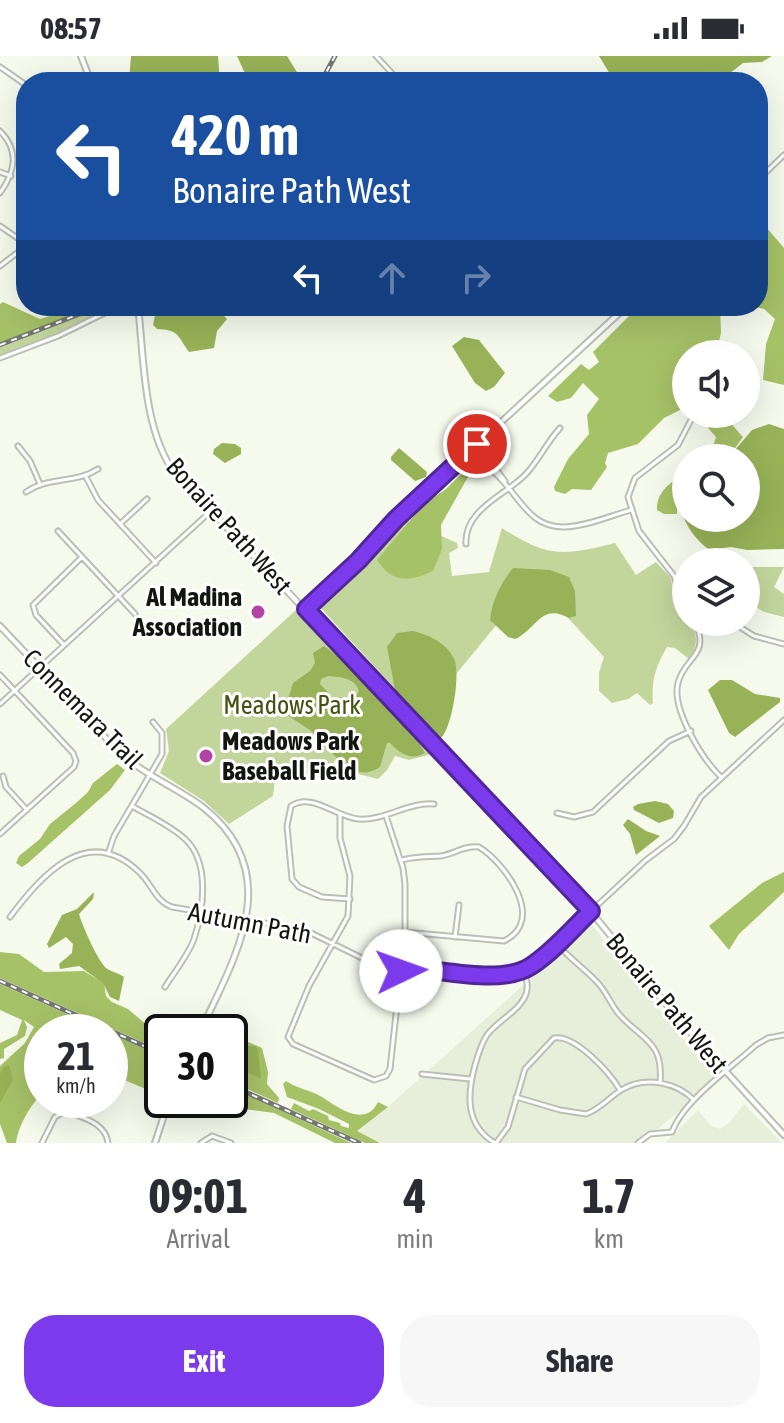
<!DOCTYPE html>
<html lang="en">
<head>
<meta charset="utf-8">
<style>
	body { margin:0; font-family:"Asap Condensed",sans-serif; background:#f7f7f7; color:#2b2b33; height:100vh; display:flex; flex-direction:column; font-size:30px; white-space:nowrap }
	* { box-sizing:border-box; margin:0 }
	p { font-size:26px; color:#7c7c81 }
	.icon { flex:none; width:44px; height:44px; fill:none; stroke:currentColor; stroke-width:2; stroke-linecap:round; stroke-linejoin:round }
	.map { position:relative; height:1087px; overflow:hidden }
	.side { display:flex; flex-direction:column; background:#fff; flex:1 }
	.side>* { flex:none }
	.banner { position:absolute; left:16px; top:16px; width:752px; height:244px; border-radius:32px; box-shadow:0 8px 32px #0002; background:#1a4fa0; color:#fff; overflow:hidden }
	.fabs { position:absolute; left:672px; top:284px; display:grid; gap:16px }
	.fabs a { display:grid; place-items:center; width:88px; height:88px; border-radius:50%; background:#fff; box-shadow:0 8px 32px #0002; font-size:40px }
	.speed { position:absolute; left:24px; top:958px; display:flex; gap:16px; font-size:40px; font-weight:700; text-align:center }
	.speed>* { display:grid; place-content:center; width:104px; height:104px; border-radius:50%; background:#fff; box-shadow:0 8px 32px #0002; line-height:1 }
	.speed small { font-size:20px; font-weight:400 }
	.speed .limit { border:4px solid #111; border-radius:12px; background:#fff; color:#111 }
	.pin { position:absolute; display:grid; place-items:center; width:68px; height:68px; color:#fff; margin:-34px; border:4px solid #fff; border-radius:50%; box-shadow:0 2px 8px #0007 }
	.me { position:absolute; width:88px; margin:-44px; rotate:87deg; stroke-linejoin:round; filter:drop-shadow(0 0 6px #0008) }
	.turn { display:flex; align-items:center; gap:28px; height:168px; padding:0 24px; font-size:36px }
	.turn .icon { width:104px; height:104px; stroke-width:2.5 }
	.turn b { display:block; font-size:56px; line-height:68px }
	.lanes { display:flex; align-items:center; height:76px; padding:0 24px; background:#0003; justify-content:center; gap:40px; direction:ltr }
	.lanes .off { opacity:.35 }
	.eta { display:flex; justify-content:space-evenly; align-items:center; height:136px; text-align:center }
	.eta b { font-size:48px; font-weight:700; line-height:56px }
	.cta { display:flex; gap:16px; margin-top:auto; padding:16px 24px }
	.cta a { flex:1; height:92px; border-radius:32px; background:#7c3aed; color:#fff; font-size:32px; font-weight:700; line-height:92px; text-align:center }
	.cta a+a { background:#f7f7f7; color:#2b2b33 }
	.status { display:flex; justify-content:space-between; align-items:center; height:56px; padding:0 40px; background:#fff; direction:ltr }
	.status svg { height:22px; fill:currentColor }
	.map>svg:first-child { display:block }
	.built { fill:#e7eeda }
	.green { fill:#c2d69c }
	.forest { fill:#a6c267 }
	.water { fill:#97b257; fill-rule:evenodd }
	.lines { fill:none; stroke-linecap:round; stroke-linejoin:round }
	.minor-casing { stroke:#bcc0b4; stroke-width:7 }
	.tertiary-casing { stroke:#bcc0b4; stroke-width:8 }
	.minor { stroke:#fff; stroke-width:3 }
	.tertiary { stroke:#fff; stroke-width:4 }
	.rail-casing { stroke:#757870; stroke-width:5 }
	.rail { stroke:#fff; stroke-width:2; stroke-dasharray:6; stroke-linecap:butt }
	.route-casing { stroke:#51269a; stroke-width:20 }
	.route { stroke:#7c3aed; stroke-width:14 }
	.poi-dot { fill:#b245a3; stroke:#fff; stroke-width:3 }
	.labels { text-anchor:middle; stroke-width:6; stroke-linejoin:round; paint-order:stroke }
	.street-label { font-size:26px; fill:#131510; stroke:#fff }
	.poi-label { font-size:26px; font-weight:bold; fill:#131510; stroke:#fff; text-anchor:end }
	.park-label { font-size:26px; fill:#425310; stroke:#fff }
</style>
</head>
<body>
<div class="status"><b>08:57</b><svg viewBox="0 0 49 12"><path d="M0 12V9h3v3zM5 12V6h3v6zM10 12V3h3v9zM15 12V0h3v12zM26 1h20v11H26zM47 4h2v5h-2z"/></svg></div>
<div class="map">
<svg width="784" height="1087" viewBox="0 0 784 1087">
	<rect width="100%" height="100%" fill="#f6faed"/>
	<path class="built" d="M591,868L677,975L719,1022L641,1087H380L357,1075L390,1049Z
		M744,1048L782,1087H665L698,1054L711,1070L720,1073L729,1067Z"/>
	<path class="green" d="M105,250H116L32,288L0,299V292Z
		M406,464L457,487L458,492L449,497L452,520L489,516L502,472C548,502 563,500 615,487L636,519L656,506L670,521L677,547L686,566H690C698,579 698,590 689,603L675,592L667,591C656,610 651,624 653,647L650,649L637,637L628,643L612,647L599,635V617L604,601L533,524L421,661L319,550L358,514Z
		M746,511H784L774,531L784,538V561L764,556L756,551L746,565Z
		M297,553L432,698L409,704L395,700L387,714L378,723L346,715L335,704L328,722L276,716L273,740L229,768L204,745L160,717L169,695L166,673Z"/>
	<path class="forest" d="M766,171L784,192V329L763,324L766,288L775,263L764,253L751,250H758V179Z
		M3,246L40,263L82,250H95L0,287V248Z
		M639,250H720L721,277L716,298H686V351L664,362L638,388L608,397L605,407L607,411L591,434L572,433L565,438L555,435L554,431L568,403L589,378L587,359L599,343L583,327L571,342L557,346L548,340L581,308L589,314L599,306L593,296Z
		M715,358H728L733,370L743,381L728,402H703L712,393L716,381L708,372Z
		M472,407L482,417L469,419L441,469L442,493L433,515C409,526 392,527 377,504L424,448L446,433Z
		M686,416V431L677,441V458H664L657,454C656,435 672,426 686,416Z
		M117,708L125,714L110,734L28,807L22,811L16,807L19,800L40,783L50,768L76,747L88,736L93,727Z
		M784,816V836L739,878L729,894L709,870L762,827Z
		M0,896L19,898L44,916L84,915L104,927L106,940L112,946L128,953L162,982V995L0,922Z
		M0,928L107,976H42V1038C30,1049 18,1071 16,1087H7L0,1068V1010L25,987L34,971L24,964L27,971L25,980L4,993V1002L0,1003V987L17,979L22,964L0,954Z
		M110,977L162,1001L160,1039L110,1018Z
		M230,984L248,986L262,992L268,1016L267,1028L279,1042L278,1047L230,1025Z
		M286,1025C298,1033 311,1034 322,1041C339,1052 365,1072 378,1046L388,1051L357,1075L380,1087H365L291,1053L294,1047L309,1055L313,1053L328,1060L329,1064L340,1067L341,1070L349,1072V1068L319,1053L287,1041L283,1028Z
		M230,1031L351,1087H335L274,1057L244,1053L236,1043L230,1042Z"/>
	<path class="water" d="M131,0H218L220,26H129Z
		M237,0H287L303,26H249Z
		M599,0H772L762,6L743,7L725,21L704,26H677L638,18L613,23Z
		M162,250H215L227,263L217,275L214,292L189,296C177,279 179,274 157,273L153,269L155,259Z
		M464,281L479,284L505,317L494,331L486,335L475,327L452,290Z
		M769,368L784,373V493L747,494L731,491L710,494C694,484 680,462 679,443L686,435V462H746V402H728L752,374Z
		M222,387L235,388L241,392V398L225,407L213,398L214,393Z
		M399,392L427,416L426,421L415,425L391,404V401Z
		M513,512L550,514L569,521L575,535L576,560L569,562C541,546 536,574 515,583L508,581L490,564C492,544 501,527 513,512Z
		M413,575C429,579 447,587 454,603C461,616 452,674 440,683L395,634L387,591L397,577Z
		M324,590C345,604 416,676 425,697C412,705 400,698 390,687H387L380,711C351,730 333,695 316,679C306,670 294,665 284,656L293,627L310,615L315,607L313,597ZM328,620C341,621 356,622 359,636L353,641L333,642L320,628L321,623Z
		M720,624H732L755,638L780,642V646L735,681L729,677L708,634Z
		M655,745L668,748L674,755L673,762L659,767L634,754L633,751L638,748Z
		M628,763L646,775L660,780L636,799L630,778L623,769Z
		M94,836L93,843L79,858C82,869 98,905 106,912C111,916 119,917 124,921L119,945L110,941L103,927L79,910L60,913L59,908L72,897L73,888L66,881L49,892L47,888L62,859L77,853Z
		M230,987L239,991L255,990L258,993L261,1023L230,1008Z
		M9,1009L13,1024L0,1047V1018L3,1011Z"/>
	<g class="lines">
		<defs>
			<path id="minor" d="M376,0L400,26
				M0,11L26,29
				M597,26L599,23
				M0,75C20,95 15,116 0,137
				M0,116L11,120
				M758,124L784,99
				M0,170L26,188
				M0,210L26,190
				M0,302L58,280L119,250
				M477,388L505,425
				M18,390L30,405L40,428
				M473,394C484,406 497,418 507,430C524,450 535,472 565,471C587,470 610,460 631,454
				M86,421L98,444L156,507
				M26,436C49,420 75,428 98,413
				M120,468L147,443
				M58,475L135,558
				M466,488C464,453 506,439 526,418C539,404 547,386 560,372
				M686,555L680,544L674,520L639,475L628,441L635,422L678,389L691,364
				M695,566C711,600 684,601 678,627C671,653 703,704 721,721
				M732,566L754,580L784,588
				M64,589L36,559L33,549L82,501
				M0,619L73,697L76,705L74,711L0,778
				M0,648L211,455
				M3,720L6,731L27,754
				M132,750C149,760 170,769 185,783C210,806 204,853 194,883C188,900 174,916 165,931
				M557,757L574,761L593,756L669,685L691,675
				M340,759V782L350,820L348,860L309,930L288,981L293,988L374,1024L386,1020L390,1013L405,876V828L403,812L386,760
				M108,798L114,780L162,698V677L153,666
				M402,804C416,800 427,801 441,800C454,798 465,789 479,791C505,807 547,864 504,885L405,876
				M350,843L322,841L299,831L292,823L287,770L291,750C312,736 336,761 358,763C385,765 407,746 434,748
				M10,861C41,820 87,766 139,816C152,828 155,845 172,851L305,874L362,902L382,908L497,920L521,915L533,909L646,804L674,783L684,770L701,741L784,664
				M455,881L459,849
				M557,888C569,902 584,912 597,926C606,935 610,947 618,957C641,984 664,984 660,1027
				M422,1018L470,1023
				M516,1041L560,1054L586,1058C601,1053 610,1040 623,1033C645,1020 676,1026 694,1044
				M42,1087L55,1061L66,1055C83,1062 106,1067 108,1087
				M201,1087L212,1080L231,1087
				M495,1087C465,1069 467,1039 475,1009C478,999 481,988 487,979C497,965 520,955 526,938C529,929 527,922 522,915
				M496,1087L508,1071L525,1013L554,982C575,978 610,1017 620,1034
				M638,1087L650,1078L672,1076C683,1045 731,1012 756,989L768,982L784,979"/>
			<path id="tertiary" d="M81,0L91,26
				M138,250C144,302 143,373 174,416L588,852L679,964L784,1079
				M306,553L358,505L396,463L627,250
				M0,570L121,698C146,720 178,732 204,752C287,818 234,903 200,976
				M155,1087L169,1044"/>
		</defs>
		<use href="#minor" class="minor-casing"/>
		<use href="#tertiary" class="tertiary-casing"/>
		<use href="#minor" class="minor"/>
		<use href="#tertiary" class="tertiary"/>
		<defs>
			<path id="rail" d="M321,26L335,0
				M0,289L100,250
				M0,925L162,998
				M230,1029L359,1087"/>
		</defs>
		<use href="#rail" class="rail-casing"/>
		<use href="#rail" class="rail"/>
	</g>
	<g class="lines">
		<defs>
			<path id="route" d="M401,915V910C436,913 501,930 531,910C553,896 572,873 591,855L306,553L358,505L396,463L477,388"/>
		</defs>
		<use href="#route" class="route-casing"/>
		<use href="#route" class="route"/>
	</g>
	<g class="poi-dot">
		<circle cx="258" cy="556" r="8"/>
		<circle cx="206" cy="700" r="8"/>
	</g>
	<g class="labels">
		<g class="street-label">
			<text transform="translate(229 470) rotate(48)" y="9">Bonaire Path West</text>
			<text transform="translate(83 653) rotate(45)" y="9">Connemara Trail</text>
			<text transform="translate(250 867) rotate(11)" y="9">Autumn Path</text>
			<text transform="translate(667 947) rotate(50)" y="9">Bonaire Path West</text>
		</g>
		<g class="poi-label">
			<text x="242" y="550">Al Madina<tspan x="242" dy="30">Association</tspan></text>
			<text x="222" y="694" text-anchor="start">Meadows Park<tspan x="222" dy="30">Baseball Field</tspan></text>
		</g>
		<g class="park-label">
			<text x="292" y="658">Meadows Park</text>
		</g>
	</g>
</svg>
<div class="fabs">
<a><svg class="icon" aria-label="sound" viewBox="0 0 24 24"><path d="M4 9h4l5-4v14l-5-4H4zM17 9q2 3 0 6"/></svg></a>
<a><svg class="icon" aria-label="search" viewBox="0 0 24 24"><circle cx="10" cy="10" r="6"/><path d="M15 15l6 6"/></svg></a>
<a><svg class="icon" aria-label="layers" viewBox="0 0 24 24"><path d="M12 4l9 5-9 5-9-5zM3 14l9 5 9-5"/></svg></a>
</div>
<div class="speed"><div>21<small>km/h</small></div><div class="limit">30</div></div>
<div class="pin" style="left:477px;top:388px;background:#d93025"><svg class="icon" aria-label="arrive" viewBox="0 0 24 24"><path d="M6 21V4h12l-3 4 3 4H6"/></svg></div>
<svg class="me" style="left:401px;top:915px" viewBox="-20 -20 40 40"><circle r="19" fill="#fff"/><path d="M0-13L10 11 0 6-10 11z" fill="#7c3aed"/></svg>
<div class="banner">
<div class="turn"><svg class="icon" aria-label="left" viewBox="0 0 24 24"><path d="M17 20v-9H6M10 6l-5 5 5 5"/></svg><div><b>420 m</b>Bonaire Path West</div></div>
<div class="lanes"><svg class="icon" aria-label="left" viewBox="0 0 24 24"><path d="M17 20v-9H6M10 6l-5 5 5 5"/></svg><svg class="icon off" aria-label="ahead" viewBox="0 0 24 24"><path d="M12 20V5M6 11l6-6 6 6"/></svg><svg class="icon off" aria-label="right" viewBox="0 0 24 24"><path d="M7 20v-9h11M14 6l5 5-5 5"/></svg></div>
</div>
</div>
<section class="side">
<div class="eta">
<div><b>09:01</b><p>Arrival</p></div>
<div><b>4</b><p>min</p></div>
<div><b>1.7</b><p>km</p></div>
</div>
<div class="cta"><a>Exit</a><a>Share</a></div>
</section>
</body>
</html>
